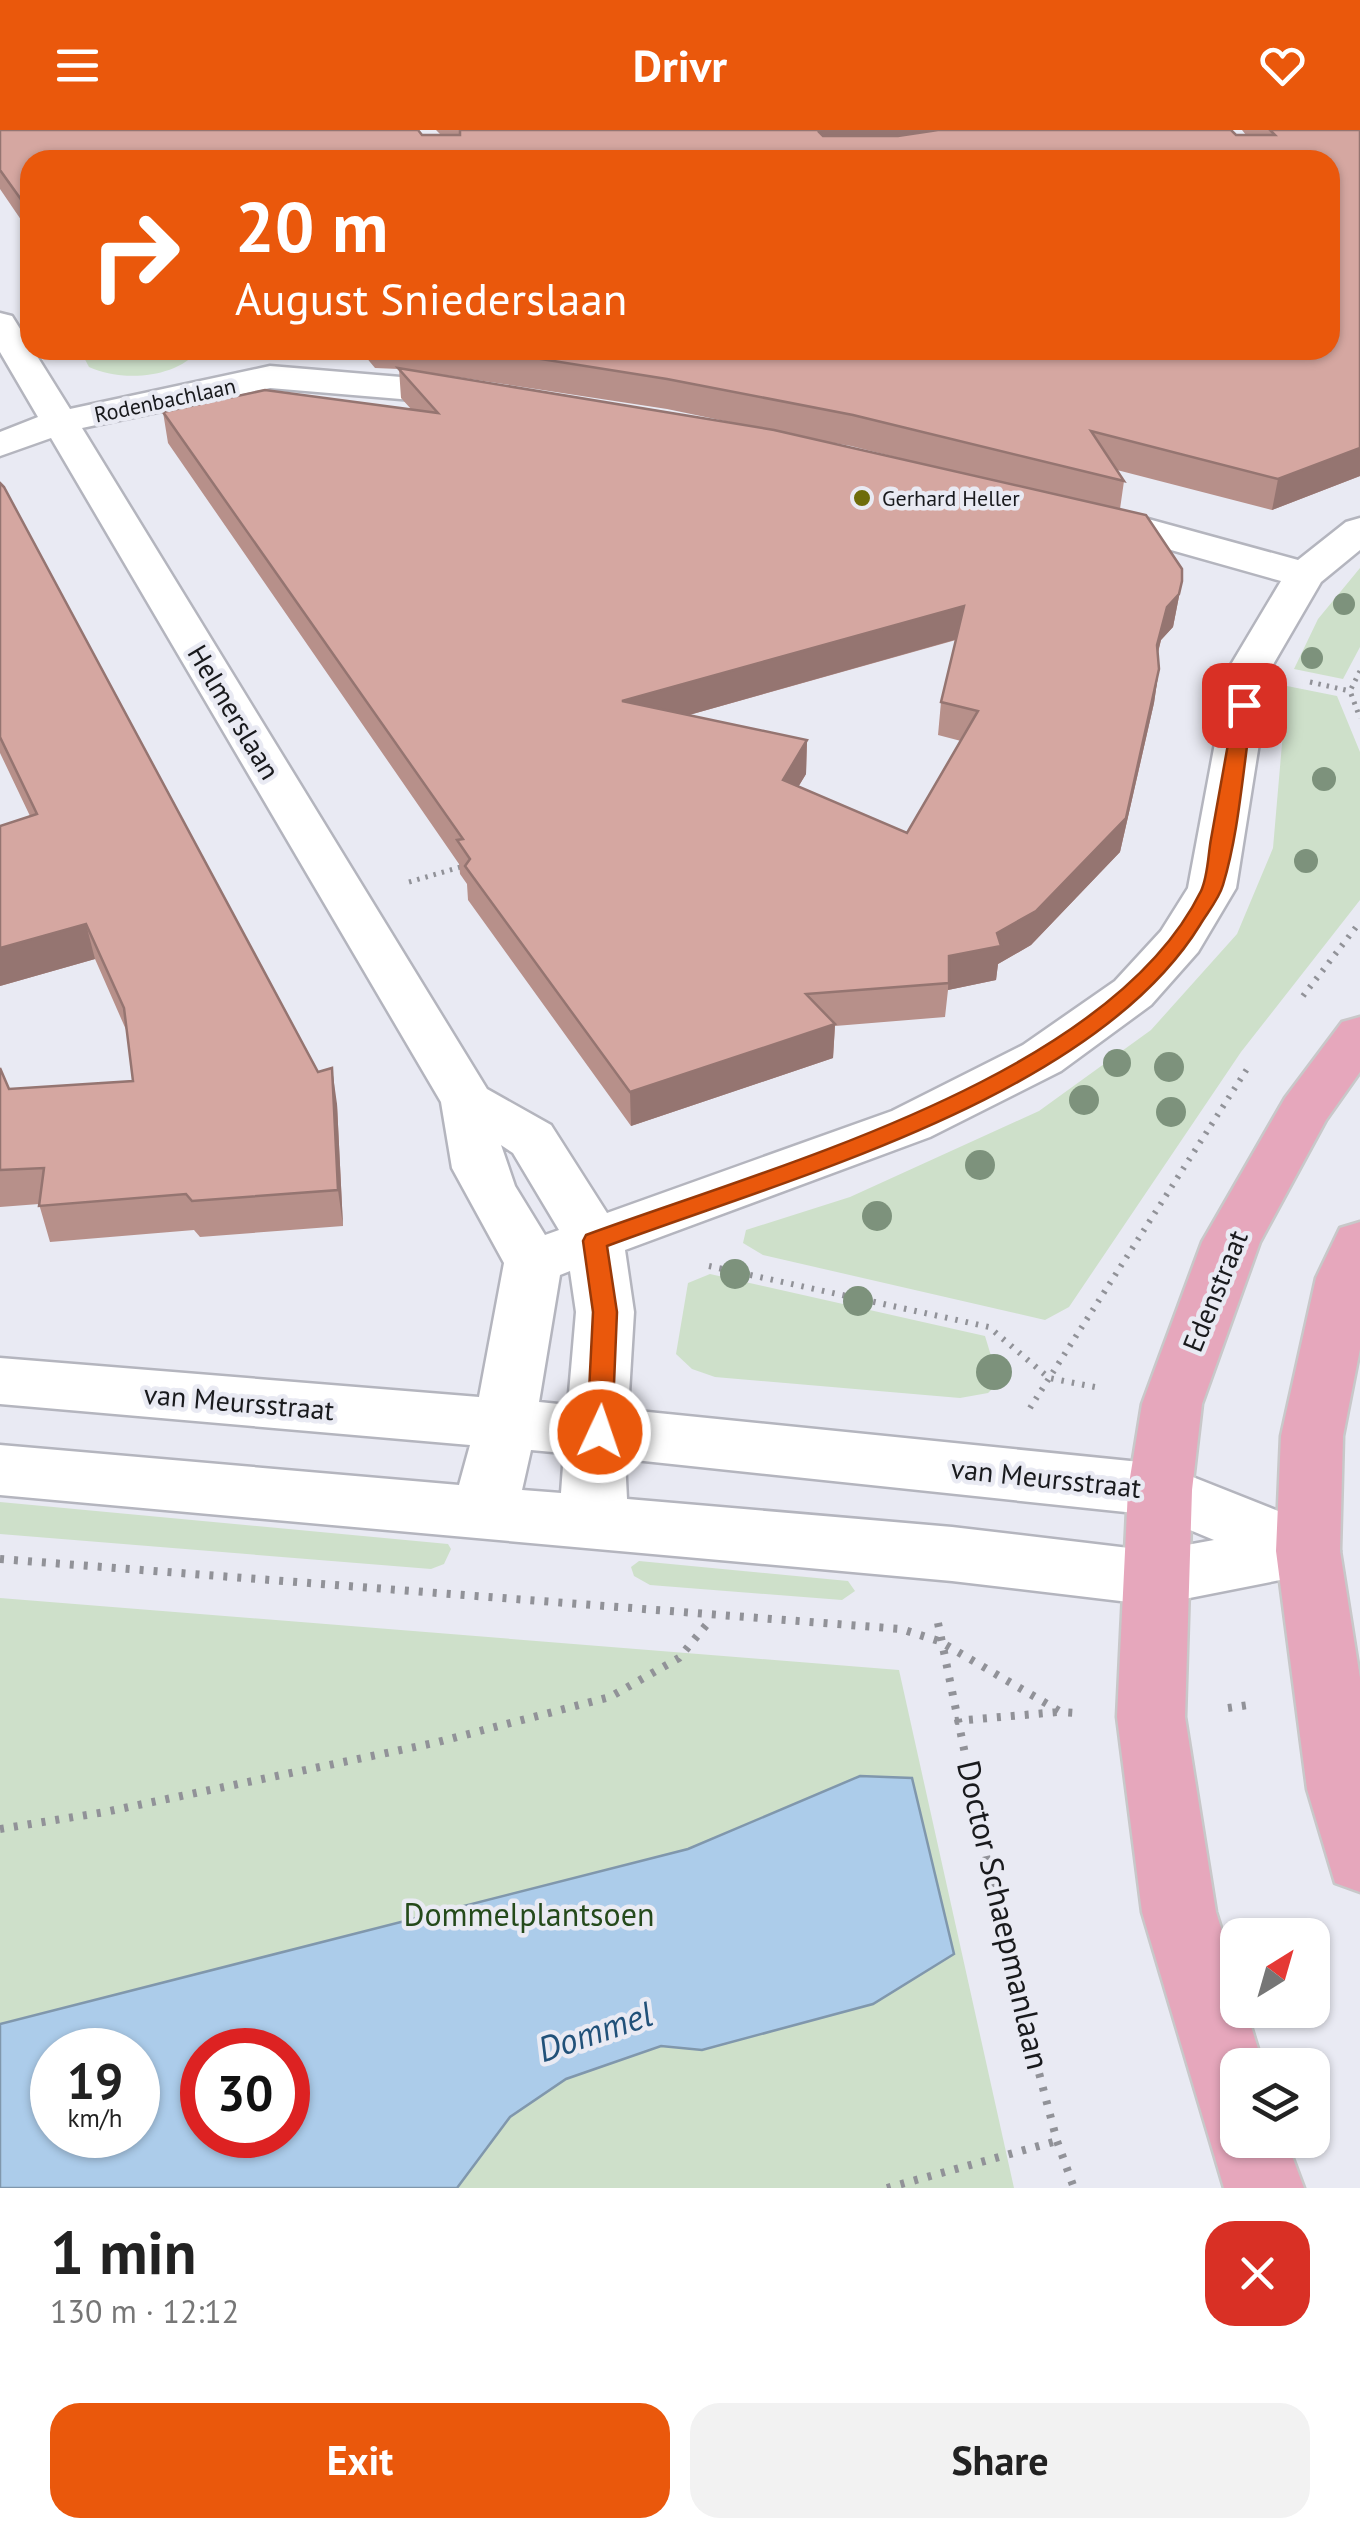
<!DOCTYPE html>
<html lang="en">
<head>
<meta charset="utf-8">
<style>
	body { margin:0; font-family:"PT Sans",sans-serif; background:#f2f2f2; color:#222; height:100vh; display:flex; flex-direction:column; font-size:38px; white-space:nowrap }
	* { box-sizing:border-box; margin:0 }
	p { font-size:32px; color:#767676 }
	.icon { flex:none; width:55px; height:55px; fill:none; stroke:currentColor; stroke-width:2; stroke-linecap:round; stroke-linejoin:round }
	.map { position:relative; height:2058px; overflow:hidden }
	.panel { display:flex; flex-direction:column; background:#fff; flex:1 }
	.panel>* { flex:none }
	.top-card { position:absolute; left:20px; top:20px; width:1320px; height:210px; border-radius:30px; box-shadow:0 2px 8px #0004; background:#ea580c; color:#fff; overflow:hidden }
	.needle { width:65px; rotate:37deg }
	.buttons { position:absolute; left:1220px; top:1788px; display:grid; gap:20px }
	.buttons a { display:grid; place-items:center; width:110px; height:110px; border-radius:20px; background:#fff; box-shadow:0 2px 8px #0004; font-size:50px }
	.speed { position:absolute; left:30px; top:1898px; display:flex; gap:20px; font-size:50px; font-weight:700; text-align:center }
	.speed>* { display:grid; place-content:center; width:130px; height:130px; border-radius:50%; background:#fff; box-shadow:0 2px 8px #0004; line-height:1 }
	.speed small { font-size:25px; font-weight:400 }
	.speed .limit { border:15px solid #d22; background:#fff; color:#111 }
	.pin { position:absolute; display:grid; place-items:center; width:85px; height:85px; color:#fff; margin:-42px; border-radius:20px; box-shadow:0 5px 15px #0006 }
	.me { position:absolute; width:110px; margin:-55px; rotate:3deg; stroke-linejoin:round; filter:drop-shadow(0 0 8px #0008) }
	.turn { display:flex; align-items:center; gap:35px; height:210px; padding:0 50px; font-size:45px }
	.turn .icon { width:130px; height:130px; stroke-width:2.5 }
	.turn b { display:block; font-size:70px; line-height:85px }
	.round { display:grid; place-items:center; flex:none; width:105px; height:105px; border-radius:30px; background:#f2f2f2 }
	.head { display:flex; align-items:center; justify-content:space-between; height:170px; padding:0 50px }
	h1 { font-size:60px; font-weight:600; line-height:75px }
	.primary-button { display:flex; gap:20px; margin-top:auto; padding:20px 50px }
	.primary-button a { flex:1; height:115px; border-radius:30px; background:#ea580c; color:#fff; font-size:40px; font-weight:600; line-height:115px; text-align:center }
	.primary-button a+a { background:#f2f2f2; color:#222 }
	header { display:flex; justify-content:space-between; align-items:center; height:130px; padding:0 50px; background:#ea580c; color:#fff; font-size:45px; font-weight:600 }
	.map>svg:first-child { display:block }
	.green { fill:#cee0ca; fill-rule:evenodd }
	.water { fill:#acccea; stroke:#8097ac; stroke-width:2.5; fill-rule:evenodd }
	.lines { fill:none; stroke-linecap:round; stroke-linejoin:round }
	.minor-casing { stroke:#b4b5be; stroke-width:5 }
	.major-casing { stroke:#c8c8c9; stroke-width:5 }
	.path-far2 { stroke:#919298; stroke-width:5; stroke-dasharray:2.5 6; stroke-linecap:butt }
	.path-far1 { stroke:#919298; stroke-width:6; stroke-dasharray:2.5 8; stroke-linecap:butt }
	.path { stroke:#919298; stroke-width:8; stroke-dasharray:4 10; stroke-linecap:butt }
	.minor { fill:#fff; fill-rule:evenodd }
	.major { fill:#e6a7bc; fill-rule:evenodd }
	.tree { fill:#7d927c }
	.wall { fill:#b7908a; fill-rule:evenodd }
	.shaded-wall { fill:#957571 }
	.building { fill:#d5a7a1; stroke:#957571; stroke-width:2.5; fill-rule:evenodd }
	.route { fill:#ea580c; stroke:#983908; stroke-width:2.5 }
	.poi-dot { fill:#6e6c0a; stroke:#e9eaf3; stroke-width:4 }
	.labels { text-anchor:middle; stroke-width:9; stroke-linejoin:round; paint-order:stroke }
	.far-street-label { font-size:22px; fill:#191a1d; stroke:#e9eaf3 }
	.far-poi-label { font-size:22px; fill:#191a1d; stroke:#e9eaf3; text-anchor:start }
	.street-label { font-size:28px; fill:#191a1d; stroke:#e9eaf3 }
	.near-park-label { font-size:32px; fill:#254a1b; stroke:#e9eaf3 }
	.near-street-label { font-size:32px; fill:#191a1d; stroke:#e9eaf3 }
	.near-water-label { font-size:35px; font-style:italic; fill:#215179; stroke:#e9eaf3 }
</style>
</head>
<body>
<header><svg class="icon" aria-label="menu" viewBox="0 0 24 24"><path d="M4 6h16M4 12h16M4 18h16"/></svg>Drivr<svg class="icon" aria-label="heart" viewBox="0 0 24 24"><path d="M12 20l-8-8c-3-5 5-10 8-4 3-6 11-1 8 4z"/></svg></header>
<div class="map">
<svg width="1360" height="2058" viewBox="0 0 1360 2058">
	<rect width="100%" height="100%" fill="#e9eaf3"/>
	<path class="green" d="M80,220H199C175,249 121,252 89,237Z
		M1360,438V517L1343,549L1294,539L1318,489Z
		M1287,556L1337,566L1360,622V770L1241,922L1069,1177L1045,1190L763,1125L743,1113L746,1100L850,1067L1039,981L1151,900L1237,804L1273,718Z
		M710,1144L985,1206L999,1252L988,1263L960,1268L715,1247L692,1239L676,1224L688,1153Z
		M0,1372L448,1414L451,1419L444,1434L431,1439L0,1404Z
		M639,1431L848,1451L855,1461L842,1470L650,1455L634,1446L631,1437Z
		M0,1468L899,1540L1014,2058H0ZM52,1920H138V2005H52ZM202,1920H288V2005H202Z"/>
	<path class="water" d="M860,1646L912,1648L954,1824L873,1874L702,1920L661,1916L566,1949L510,1987L457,2058H0V1894L688,1719ZM52,1920H138V2005H52ZM202,1920H288V2005H202Z"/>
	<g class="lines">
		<defs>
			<path id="minor" d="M0,183L12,186L70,279L270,236L472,253L485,256L490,264L485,272L472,275L270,258L82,298L487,959L551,995L607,1083L892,981L1023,915L1115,851L1161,801L1188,758L1229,538L1281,451L1072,392L1066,384L1072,376L1086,372L1298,430L1346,392L1360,388V420L1321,452L1271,538L1236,758L1198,822L1151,875L1061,941L930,1007L625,1120L634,1182L628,1280L1160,1334L1331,1402L1340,1421L1331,1440L1154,1475L952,1451L0,1365V1315L459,1355L470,1315L0,1274V1228L479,1267L504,1133L452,1038L441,972L51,308L0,326V302L38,287L0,222ZM501,1015L513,1023L559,1100L545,1105L515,1056ZM570,1141L576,1182L568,1275L539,1272L560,1145ZM531,1320L564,1323L561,1363L522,1360ZM625,1329L1154,1385L1214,1410L1154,1421L952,1397L627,1369Z"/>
			<path id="major" d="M1360,887V942L1326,990L1260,1112L1202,1274L1192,1360L1185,1587L1216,1782L1238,1852V1880H1246L1263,1935H1238V2010H1286L1304,2058H1224L1142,1782L1117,1587L1128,1360L1142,1274L1202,1112L1285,968L1342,892Z
				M1360,1092V1219L1343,1306L1340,1421L1360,1548V1762L1335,1753L1307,1659L1276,1421L1281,1306L1316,1148L1340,1098Z"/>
		</defs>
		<use href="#minor" class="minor-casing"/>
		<use href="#major" class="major-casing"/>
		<path class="path-far2" d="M1360,541L1350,561L1360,588
			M1310,552L1350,561
			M409,752L464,736"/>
		<path class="path-far1" d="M1303,866L1360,792
			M709,1136L989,1197L1049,1248L1100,1258
			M1030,1278L1247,939"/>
		<path class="path" d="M0,1429L901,1499L939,1511L1061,1582L1076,1583
			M938,1493L1002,1803L1057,2011L1074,2058
			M1228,1578L1255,1574
			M955,1591L1058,1582
			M0,1699L105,1682L434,1613L610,1567L679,1528L712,1488
			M887,2058L1057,2011"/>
		<use href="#minor" class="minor"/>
		<use href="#major" class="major"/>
	</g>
	<g class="tree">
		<circle cx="1344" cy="474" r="11"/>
		<circle cx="1312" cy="528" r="11"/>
		<circle cx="1324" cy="649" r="12"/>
		<circle cx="1306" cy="731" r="12"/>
		<circle cx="1117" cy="933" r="14"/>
		<circle cx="1169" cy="937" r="15"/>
		<circle cx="1084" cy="970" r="15"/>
		<circle cx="1171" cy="982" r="15"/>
		<circle cx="980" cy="1035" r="15"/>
		<circle cx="877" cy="1086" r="15"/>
		<circle cx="735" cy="1144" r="15"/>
		<circle cx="858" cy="1171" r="15"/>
		<circle cx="994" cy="1242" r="18"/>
	</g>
	<path class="wall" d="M0,0H418L422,5H441L436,0H1231L1236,5H1246L1242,0H1360V346L1272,380L1117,340L1124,351L1120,379L1146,385L1182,439V451L1173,497L1161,510L1158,523L1159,539L1154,573L1120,722L1031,815L998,834L996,850L948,860L945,887L835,896L833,928L631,996L468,770L467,754L460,744L459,734L168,313L163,282L265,260L411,279L401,268L399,239L375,238L360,220H1330V30H30V103L0,59ZM411,240L667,279L739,294ZM817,310L851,316L907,330ZM956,510L941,572L938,605L961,611L907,703L798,657L806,644L807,610L689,585Z
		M0,353L318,942L337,974L343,1096L200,1107L194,1100L50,1112L39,1074L0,1077V938L9,959L133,951L127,902L95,829L0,856V696L30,686L0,623Z"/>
	<path class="shaded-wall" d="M822,0H948L836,17L819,2Z
		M1360,318V346L1272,380L1278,349Z
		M1182,451L1173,497L1161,510L1151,548L1157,515L1167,477Z
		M964,476L961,508L622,604V571Z
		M1159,539L1154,573L1120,722L1031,815L998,834L996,850L948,860L949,826L997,803Z
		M807,610L806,644L782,684L783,650Z
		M86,794L95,829L0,856V818Z
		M835,894L833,928L631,996L630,962Z
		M332,938L337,974L343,1096L338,1060Z"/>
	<path class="building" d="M0,0H418L422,5H460V0H822L819,2L823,6H898L938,0H1231L1236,5H1275L1270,0H1360V318L1278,349L1091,301L1124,351L853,285L667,249L484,220H1330V30H30V82L0,40Z
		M398,238L774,300L1146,385L1182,439V451L1179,464L1167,477L1157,515L1159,539L1126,688L1036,781L997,803L1001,816L949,826V853L806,864L835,894L630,962L465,736L470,729L457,710L463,709L163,282L265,260L438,283ZM964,476L941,572L978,581L907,703L783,650L807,610L622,571Z
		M0,353L4,357L318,942L332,938L338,1060L192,1071L186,1064L39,1076L44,1038L0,1040V938L9,959L133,951L124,878L86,794L0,818V696L37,684L0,607Z"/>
	<path class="route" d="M1244,570L1253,575C1243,634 1240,699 1223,755C1219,769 1207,783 1200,795C1094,967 789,1048 607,1116L617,1182L612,1302L600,1313L590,1310L587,1302L593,1182L583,1111L586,1105C770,1037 1109,948 1201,761C1208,746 1208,725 1211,709C1219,664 1227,620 1235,575Z"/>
	<circle class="poi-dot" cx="862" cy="368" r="10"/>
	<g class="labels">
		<g class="far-street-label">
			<text transform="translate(165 270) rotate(-12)" y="8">Rodenbachlaan</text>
		</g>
		<g class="far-poi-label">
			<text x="882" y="376">Gerhard Heller</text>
		</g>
		<g class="street-label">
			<text transform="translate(234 582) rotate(59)" y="10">Helmerslaan</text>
			<text transform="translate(1215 1161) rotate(-68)" y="10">Edenstraat</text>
			<text transform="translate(239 1272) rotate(5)" y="10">van Meursstraat</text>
			<text transform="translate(1046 1348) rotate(6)" y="10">van Meursstraat</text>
		</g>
		<g class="near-park-label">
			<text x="529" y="1796">Dommelplantsoen</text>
		</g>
		<g class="near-street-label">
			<text transform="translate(1003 1785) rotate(77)" y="11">Doctor Schaepmanlaan</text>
		</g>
		<g class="near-water-label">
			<text transform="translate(595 1902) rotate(-19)" y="12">Dommel</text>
		</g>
	</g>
</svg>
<div class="buttons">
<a><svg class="needle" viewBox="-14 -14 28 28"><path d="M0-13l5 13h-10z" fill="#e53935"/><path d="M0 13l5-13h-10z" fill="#767676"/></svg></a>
<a><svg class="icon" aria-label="layers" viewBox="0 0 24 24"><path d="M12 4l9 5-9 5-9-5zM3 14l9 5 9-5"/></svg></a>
</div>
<div class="speed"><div>19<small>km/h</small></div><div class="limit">30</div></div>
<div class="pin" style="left:1244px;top:575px;background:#d93025"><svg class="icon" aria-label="arrive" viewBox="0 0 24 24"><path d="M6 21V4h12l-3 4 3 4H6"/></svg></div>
<svg class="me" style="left:600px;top:1302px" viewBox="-20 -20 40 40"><circle r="17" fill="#ea580c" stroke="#fff" stroke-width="3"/><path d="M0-11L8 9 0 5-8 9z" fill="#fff"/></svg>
<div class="top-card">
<div class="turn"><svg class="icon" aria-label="right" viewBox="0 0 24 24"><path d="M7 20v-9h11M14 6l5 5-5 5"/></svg><div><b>20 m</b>August Sniederslaan</div></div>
</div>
</div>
<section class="panel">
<div class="head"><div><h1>1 min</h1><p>130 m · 12:12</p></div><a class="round" style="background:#d93025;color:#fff"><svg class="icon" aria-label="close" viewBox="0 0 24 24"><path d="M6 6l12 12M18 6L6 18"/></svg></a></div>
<div class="primary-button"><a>Exit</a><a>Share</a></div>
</section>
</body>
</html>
